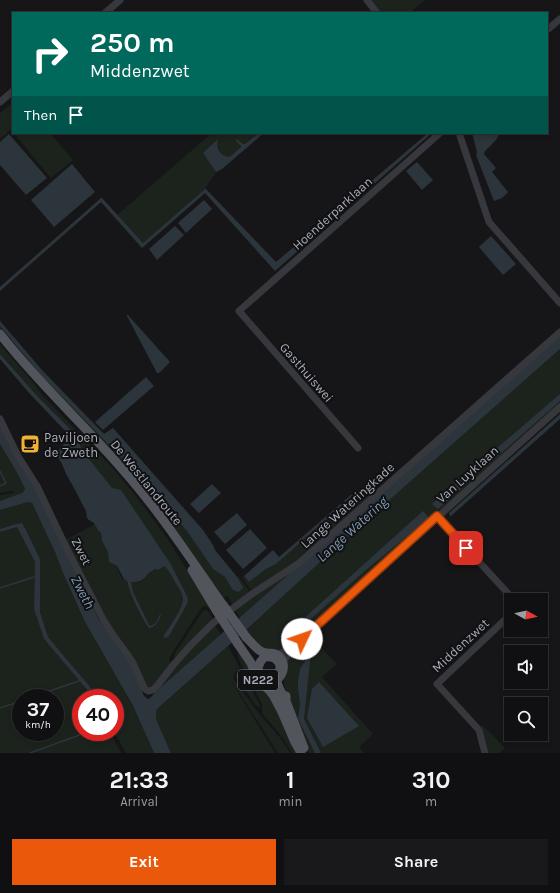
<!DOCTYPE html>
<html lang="en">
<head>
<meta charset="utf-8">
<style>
	body { margin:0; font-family:Karla,sans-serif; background:#19191b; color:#f1f3f6; height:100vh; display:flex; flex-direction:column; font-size:15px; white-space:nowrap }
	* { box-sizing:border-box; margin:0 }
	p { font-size:13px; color:#9c9d9f }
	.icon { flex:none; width:22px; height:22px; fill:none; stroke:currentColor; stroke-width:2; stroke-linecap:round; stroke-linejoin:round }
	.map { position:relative; height:753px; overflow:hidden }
	.sheet { display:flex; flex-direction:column; background:#101012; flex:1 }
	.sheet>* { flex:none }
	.top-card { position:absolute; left:12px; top:12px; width:536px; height:122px; border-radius:0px; box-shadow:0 2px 6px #0003,0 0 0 1px #303032; background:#00695c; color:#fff; overflow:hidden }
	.needle { width:26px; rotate:98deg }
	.tools { position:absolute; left:504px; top:593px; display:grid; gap:8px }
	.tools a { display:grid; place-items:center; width:44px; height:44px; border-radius:0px; background:#101012; box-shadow:0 2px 6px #0003,0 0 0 1px #303032; font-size:20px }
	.speed { position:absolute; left:12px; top:689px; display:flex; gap:8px; font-size:20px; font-weight:700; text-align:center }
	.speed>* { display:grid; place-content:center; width:52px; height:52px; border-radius:50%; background:#101012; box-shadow:0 2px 6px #0003,0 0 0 1px #303032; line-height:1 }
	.speed small { font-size:10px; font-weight:400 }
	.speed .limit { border:6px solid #d22; background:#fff; color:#111 }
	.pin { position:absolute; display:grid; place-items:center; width:34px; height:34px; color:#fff; margin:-17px; border-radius:8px; box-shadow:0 2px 6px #0006 }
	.me { position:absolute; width:44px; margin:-22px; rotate:48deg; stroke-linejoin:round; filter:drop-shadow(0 0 3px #0008) }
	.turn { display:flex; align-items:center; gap:14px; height:84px; padding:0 12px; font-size:18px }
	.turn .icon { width:52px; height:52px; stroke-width:2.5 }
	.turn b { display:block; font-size:28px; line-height:34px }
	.then { display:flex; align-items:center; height:38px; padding:0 12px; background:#0003; gap:8px; font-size:15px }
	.eta { display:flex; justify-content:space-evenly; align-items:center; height:68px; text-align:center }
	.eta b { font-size:24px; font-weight:700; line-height:28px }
	.action { display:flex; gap:8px; margin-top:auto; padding:8px 12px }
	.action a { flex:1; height:46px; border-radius:0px; background:#ea580c; color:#fff; font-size:16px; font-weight:700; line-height:46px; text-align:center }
	.action a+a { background:#19191b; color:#f1f3f6 }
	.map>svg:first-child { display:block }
	.green { fill:#1c231d; fill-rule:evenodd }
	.water { fill:#2c353c }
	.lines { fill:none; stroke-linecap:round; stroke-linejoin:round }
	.stream { stroke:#2c353c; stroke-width:1.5 }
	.minor { stroke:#37383d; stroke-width:7 }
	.major { stroke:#53555c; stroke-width:9 }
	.major-bridge { stroke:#53555c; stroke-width:9 }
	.route-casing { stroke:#983908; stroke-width:10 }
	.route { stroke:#ea580c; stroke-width:7 }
	.labels { text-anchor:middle; stroke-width:4; stroke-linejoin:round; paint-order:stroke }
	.shield { fill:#111113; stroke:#7b7e86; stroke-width:1 }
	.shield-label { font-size:12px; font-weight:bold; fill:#a8adb8 }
	.street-label { font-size:13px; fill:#a8adb8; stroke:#111113 }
	.poi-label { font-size:13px; fill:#a8adb8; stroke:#111113; text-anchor:start }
	.water-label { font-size:14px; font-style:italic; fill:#7f9bb3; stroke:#111113 }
</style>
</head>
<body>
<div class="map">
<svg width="560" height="753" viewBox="0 0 560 753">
	<rect width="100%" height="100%" fill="#161618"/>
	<path class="green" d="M369,0H425L410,13H380Z
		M13,102V133H50L73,160L51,178L11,130L0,139V113Z
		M212,133H259L245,144H243L237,139L236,141L241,146V147L232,155L229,157C219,155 216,149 218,140L203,153L216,172L205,189L143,243L117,215Z
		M0,326L41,375L137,474L142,476L174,515L189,534L213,569L225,577L232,589L243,588L238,578L239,577L250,592L233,605L227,595L224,598L214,584L209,581L184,546L0,331Z
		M0,344L36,386L43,396L109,464L135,495L167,538L211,608L205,606L201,608L169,658L171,665L153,687L146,686L116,636L64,541L95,524L98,530L102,535V541L108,551L109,556V562C120,566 117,572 123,579C127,583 137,583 142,581C145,579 143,579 146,576C149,573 153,571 157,569V570L112,488L82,450L78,440L71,430L39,398L0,354Z
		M560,349V412L440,510L324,615L284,649C278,652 267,650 261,647C257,645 249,635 246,630L342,542Z
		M0,444L19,476L25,489L22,493L0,501V495L14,493L13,491L0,493Z
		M362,487L371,497L297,563L252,592L242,577L244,576L249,582L266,569L276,564L292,550Z
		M28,502L32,503L55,552L63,573L85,622L133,707L154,753H126L114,732L115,698H97L91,688L48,637L40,612V559L25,528L21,523L16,524L0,529V510Z
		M17,527L35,562L34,609L44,639L88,691L92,698H81V732H110L121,753H0V532ZM21,698H55V732H21Z
		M296,569L240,618L235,609Z
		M206,610L208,611L214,621L176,657H174L175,653L203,611Z
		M215,625L221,635L160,688L150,698L176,665Z
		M311,637L337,664L322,677L373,734L359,747L364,753H321L304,719L311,653L305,659L300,669L298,680V689L300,704L298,719L315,753H309L284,685V681L288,661L299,647Z
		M228,646L260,705V707L257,706L255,704L237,679L236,676L239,671V670L236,671L234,674V680L260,715L282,740L290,753H278L233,683H232L234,686L275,753H171L156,719V713L157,709Z
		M240,651L271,695L296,753H292L283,738L262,713V704L239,660L238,652Z
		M481,724L505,748L499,753H489Z"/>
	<path class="water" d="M259,133H264L222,169L216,172L203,153L218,139C216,149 219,155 229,157L232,155L241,147V146L236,141V140L237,139L243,144H245Z
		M428,133H432L275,271L205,193L142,248L101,202L0,291V287L101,198H102L143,243L205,189H206L276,262Z
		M472,133H500L496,140L485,151L484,154L496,168L492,172L508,192L502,198L494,201L476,155L477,152Z
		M9,134L47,178L26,195L0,165V142Z
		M417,162L433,180L422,190L406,171Z
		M72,164L95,192L54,227L31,200Z
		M204,200L212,209L186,233L178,223Z
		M175,226L184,235L157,260L149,249Z
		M491,236L516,264L503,275L479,247Z
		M127,314L170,362L159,373H157L127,316Z
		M0,321L42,370L104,434L113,428L203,530L213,545L215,550L238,578L243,588L238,592L232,589L225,577L213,569L189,534L174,515L142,476L137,474L41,375L0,326Z
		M560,335V349L342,542L246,630L157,709L156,713V719L171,753H154L133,706L85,622L63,573L55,552L32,503L28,502L0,510V501L22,493L25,489L19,476L0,444V425L10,447L37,492L99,620L132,666L144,696L148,699L150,698L160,688Z
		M0,354L39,398L71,430L78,440L82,450L112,488L121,490L170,563L187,596L188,600L187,604L169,636L166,638L164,637V635C169,628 184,606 183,599C183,593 178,587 175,582C172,576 169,570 164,566L158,570L156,569C154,570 150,572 148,574C142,581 141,582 131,582L133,592L149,625L151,626L156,623L160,614L161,615C159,620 155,628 149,628C143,620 128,591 128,582L124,579L117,566L109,562V561L108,552L102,541L101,533L98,530L94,523L89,520L87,518L86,511L74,488L66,474L62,464L56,453L64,444L71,439V437L30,394L0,359Z
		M146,377L154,386L103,430L95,422Z
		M560,394V401L438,509L432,504Z
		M560,414V419L451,516H450L449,513Z
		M212,484L221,493L199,513L190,504Z
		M351,495H353L292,550L276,564L266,569L249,582L244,576L273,550L279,557Z
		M423,511L429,518L366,570L305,624L302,620Z
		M237,513L247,525L225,544L214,532Z
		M22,523L25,528L40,559V612L48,637L91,688L97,698H92L88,691L44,639L34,609L35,562L17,527L0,532V529L16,524Z
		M250,529L267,548L243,569L226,550Z
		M310,652L311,653L304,719L321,753H315L298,719L300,704L298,689V680L300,669Z
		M319,682L359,726L323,747L307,718L312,689Z"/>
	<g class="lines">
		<path class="stream" d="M0,471L6,483L0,486
			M0,588L34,577
			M29,698L79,681
			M0,708L21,701
			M30,753L88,732"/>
		<path class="minor" d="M367,0L377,13
			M105,13L120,0
			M547,30L560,19
			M0,102L13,91
			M459,133L489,222L560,303
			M0,419L18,456L37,486L66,547L104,621L113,635L127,654L133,663L144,688L148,691L153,690L157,686L174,664L190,646L213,623L252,594L298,564L560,332
			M358,448L239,311L440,133
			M437,516L514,600
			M278,656L288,648L297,642
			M283,663L284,660L302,639L560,407
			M485,753L479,730L437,684L511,614"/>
		<path class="major" d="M0,334C38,383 84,424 124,471C161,513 191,560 223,605
			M192,570L216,610
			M246,637C251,642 256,649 262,652C269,655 274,651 280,657C289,668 279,686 265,680C255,675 257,663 265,657C272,656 281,659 280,669C279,672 277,674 277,678C276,684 283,696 286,701
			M238,644L251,663L257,679L269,690L273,695L282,712L294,740L301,753
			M286,696V701L304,748"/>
		<path class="major-bridge" d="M223,605L246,637
			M216,610L238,644"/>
	</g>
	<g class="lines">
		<defs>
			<path id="route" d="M302,639L437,516L466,548"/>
		</defs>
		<use href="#route" class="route-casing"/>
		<use href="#route" class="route"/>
	</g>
	<defs>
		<symbol id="cafe-square" viewBox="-11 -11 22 22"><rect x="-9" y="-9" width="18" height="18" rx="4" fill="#f2b134" stroke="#111113"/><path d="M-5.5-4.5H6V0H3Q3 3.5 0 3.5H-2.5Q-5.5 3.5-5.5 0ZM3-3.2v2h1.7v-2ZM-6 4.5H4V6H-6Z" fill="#111"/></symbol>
	</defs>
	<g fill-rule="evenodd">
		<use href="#cafe-square" x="19" y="433" width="22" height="22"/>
	</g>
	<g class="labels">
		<rect class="shield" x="238" y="670" width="40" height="20" rx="3"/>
		<g class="shield-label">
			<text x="258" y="684">N222</text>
		</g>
		<g class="street-label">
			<text transform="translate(332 213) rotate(-42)" y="5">Hoenderparklaan</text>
			<text transform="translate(307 372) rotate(49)" y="5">Gasthuiswei</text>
			<text transform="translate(467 474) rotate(-42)" y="5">Van Luyklaan</text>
			<text transform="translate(147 482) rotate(51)" y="5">De Westlandroute</text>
			<text transform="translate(347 505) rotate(-42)" y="5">Lange Wateringkade</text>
			<text transform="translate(82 551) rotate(63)" y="5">Zwet</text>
			<text transform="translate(460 645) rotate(-43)" y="5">Middenzwet</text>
		</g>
		<g class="poi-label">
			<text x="44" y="442">Paviljoen<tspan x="44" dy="15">de Zweth</tspan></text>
		</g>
		<g class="water-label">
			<text transform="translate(352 529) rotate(-42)" y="5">Lange Watering</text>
			<text transform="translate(83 592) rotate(63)" y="5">Zweth</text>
		</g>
	</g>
</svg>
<div class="tools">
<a><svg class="needle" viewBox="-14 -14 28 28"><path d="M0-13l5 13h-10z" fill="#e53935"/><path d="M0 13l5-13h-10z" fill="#9c9d9f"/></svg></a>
<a><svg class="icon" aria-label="sound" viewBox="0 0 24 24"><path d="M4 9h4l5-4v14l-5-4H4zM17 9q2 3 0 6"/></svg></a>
<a><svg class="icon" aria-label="search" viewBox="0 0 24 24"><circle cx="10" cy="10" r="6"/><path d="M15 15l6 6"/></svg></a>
</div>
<div class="speed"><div>37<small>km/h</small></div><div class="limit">40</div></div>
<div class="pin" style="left:466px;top:548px;background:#d93025"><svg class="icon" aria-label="arrive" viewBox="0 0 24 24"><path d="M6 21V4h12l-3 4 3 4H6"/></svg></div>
<svg class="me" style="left:302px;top:639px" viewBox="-20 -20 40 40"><circle r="19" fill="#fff"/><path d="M0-13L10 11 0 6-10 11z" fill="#ea580c"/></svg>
<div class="top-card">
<div class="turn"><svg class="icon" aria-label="right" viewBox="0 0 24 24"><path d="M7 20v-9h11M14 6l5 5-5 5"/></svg><div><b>250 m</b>Middenzwet</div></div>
<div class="then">Then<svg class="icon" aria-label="arrive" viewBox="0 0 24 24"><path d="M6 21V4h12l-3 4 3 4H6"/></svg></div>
</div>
</div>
<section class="sheet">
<div class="eta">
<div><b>21:33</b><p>Arrival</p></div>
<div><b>1</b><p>min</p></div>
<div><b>310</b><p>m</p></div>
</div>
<div class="action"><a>Exit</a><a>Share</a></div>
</section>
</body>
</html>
